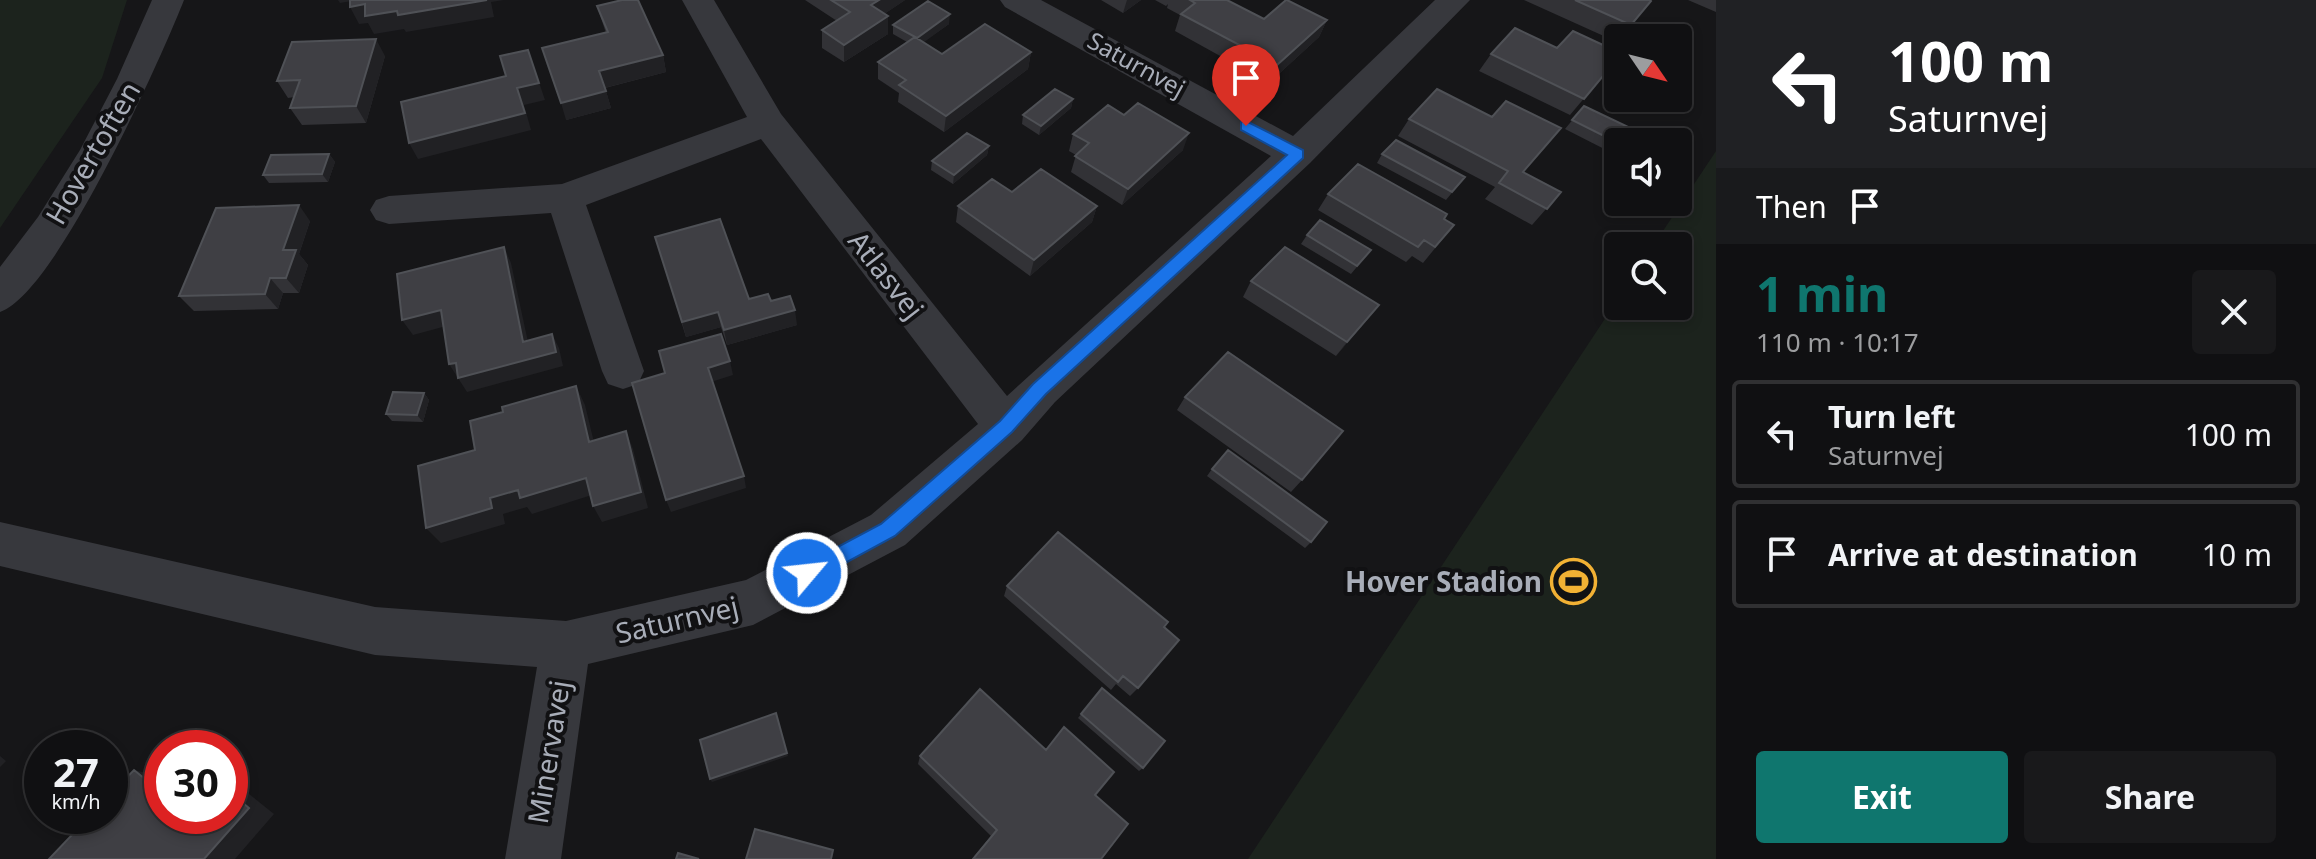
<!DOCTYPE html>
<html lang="en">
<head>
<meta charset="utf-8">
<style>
	body { margin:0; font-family:"Noto Sans",sans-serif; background:#19191b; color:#f1f3f6; height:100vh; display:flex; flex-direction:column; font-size:30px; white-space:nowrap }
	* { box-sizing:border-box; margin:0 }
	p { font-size:26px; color:#9c9d9f }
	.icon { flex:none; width:44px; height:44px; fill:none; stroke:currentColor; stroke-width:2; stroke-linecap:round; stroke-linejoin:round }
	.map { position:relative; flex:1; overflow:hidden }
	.panel { display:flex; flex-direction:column; background:#101012; width:600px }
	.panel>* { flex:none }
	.banner { background:#202124; color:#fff; overflow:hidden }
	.needle { width:52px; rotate:125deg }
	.controls { position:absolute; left:1604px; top:24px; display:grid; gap:16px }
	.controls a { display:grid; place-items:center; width:88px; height:88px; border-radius:8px; background:#101012; box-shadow:0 4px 12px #0003,0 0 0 2px #303032; font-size:40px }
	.speed { position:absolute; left:24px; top:730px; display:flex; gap:16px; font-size:40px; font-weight:700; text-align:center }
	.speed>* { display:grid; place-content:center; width:104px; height:104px; border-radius:50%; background:#101012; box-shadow:0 4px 12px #0003,0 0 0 2px #303032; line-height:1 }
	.speed small { font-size:20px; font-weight:400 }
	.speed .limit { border:12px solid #d22; background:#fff; color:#111 }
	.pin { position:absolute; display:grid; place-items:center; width:68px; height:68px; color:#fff; margin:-82px -34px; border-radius:50% 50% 50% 0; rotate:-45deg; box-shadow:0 0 8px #0007 }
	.pin .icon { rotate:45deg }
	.me { position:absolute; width:88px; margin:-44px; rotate:62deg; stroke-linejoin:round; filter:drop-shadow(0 0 6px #0008) }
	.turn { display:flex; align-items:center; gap:28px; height:168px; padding:0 40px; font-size:36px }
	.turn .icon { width:104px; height:104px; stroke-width:2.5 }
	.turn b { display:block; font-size:56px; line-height:68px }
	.then { display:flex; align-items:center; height:76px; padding:0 40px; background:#0003; gap:16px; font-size:30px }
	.round { display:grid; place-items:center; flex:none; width:84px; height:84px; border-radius:8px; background:#19191b }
	.overview { display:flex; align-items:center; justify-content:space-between; height:136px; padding:0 40px }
	h1 { font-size:48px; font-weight:700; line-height:60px; color:#0f766e }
	.cta { display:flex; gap:16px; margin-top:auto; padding:16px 40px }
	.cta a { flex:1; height:92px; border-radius:8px; background:#0f766e; color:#fff; font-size:32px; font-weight:700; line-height:92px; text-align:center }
	.cta a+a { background:#19191b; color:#f1f3f6 }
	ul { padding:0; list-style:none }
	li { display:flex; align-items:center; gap:24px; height:108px; margin:0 16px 12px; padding:0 24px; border:4px solid #303032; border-radius:8px }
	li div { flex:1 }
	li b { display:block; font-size:30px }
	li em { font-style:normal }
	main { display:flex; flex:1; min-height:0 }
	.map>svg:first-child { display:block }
	.green { fill:#1c231d }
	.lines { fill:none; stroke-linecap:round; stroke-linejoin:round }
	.minor { fill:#37383d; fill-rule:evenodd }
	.tertiary { fill:#37383d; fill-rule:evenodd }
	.wall { fill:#323236 }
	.shaded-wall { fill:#212124 }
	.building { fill:#3f3f44; stroke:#4f5156; stroke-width:2 }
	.route { fill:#1a73e8; stroke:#114b97; stroke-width:2 }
	.labels { text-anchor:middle; stroke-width:8; stroke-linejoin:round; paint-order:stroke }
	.far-street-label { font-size:24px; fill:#a8adb8; stroke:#111113 }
	.street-label { font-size:28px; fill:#a8adb8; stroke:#111113 }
	.poi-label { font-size:28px; font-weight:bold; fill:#a8adb8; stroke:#111113; text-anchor:end }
</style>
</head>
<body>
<main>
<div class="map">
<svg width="1716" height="859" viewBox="0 0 1716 859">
	<rect width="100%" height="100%" fill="#161618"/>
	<path class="green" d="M0,0H127L102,78L0,228Z
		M1716,151V859H1248L1618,299V306H1678V246H1653Z"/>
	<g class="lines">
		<path class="minor" d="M682,0H714L781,114L1007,396L1271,156L1005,7L1000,0H1041L1293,136L1435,0H1470L1310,163L1055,402L1022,440L905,545L753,625L588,664L561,859H505L537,667L375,655L0,566V522L375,607L566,621L746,580L871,515L978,424L761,139L586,205L644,371L638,384L623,389L608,384L602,371L551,213L389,224L376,220L370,210L376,200L389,196L562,184L747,117Z"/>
		<path class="tertiary" d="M152,0H184C160,61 56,293 0,312V267L38,217L80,150L117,79Z"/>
	</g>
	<path class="wall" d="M805,0H905L884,14L888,16V34L844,62L822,48V30L837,21Z
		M1101,0H1141L1123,13Z
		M1155,0H1227L1264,19L1327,20L1319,37L1269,83L1175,31L1180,15L1167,8L1168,4L1166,6Z
		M1524,0H1650L1651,1L1620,38H1618L1617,42Z
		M1688,0H1716V12Z
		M597,6L663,55L666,72L605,88L611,108L566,120L606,33Z
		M949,24L923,42L942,54L1031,52L1028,69L944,132L898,102L899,93L878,79V62L907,42L893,34V25Z
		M1557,48L1618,58L1570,115L1479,71L1491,54Z
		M385,56L366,123L302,125L290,108L294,97L288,98L277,81Z
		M1073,99L1071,108L1039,135L1022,124L1023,115Z
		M1584,106L1618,142V156L1565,129Z
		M1409,119L1523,172L1561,192L1532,225L1485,199L1495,187L1398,136Z
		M1073,134L1183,150L1122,205L1071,172L1076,155L1069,151Z
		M989,146L987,155L953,184L931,170L932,161Z
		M329,154L335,162L328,182L269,183L263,175Z
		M1382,154L1465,177L1446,200L1377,163Z
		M1012,192L1097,206L1092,222L1030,276L956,222L958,206Z
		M1328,194L1444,219L1454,225L1423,263L1412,256L1406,262L1318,210Z
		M310,221L299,254L308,265L299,293H283L278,309L194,311L179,296Z
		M1307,235L1371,250L1351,274L1301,244Z
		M655,237L749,299L771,301L797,325L727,345L721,327L686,337Z
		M1251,281L1379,305L1336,356L1243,297Z
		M424,393L429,400L423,422L392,421L386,414Z
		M1185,397L1302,480L1291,492L1177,410Z
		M1212,469L1311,542L1305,548L1207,476Z
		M1007,586L1164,627L1138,688L1130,696L1116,684L1111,690L1004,596Z
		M1102,688L1143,768L1139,771L1078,718Z
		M920,756L1095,795L1101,859H972L991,836L918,764Z"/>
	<path class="shaded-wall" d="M338,0H357L340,3Z
		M476,0H504L491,2L494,17L406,32L404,29L374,34L368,23L359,24L350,7L365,4L397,11Z
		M879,0H905L871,23V5Z
		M1127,0H1141L1123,13Z
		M950,14L949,24L916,48V39Z
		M888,16V34L844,62V45Z
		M1327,20L1319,37L1269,83L1277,65Z
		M376,39L385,56L366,123L356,106Z
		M528,50L545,100L524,105L531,130L418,159L409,143L517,88Z
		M1031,52L1028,69L944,132L946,116Z
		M663,55L666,72L604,88L599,71Z
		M606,91L611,108L566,120L561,103Z
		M1073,99L1071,108L1039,135L1041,126Z
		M1189,133L1183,150L1122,205L1128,189Z
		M989,146L987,155L953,184L954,175Z
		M329,154L335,162L328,182L322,174Z
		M299,205L310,221L299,254L308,265L299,293L286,278L283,250Z
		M1097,206L1092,222L1030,276L1034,260Z
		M504,247L511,263L531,356L523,342Z
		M270,278L283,293L278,309L265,294Z
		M1379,305L1367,320L1336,356L1347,342Z
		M441,310L450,325L413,335L402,320Z
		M795,310L797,325L727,345L724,330Z
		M718,312L721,327L686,337L682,322Z
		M552,334L559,348L563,366L467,392L449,364Z
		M730,361L733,375L711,382L708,368Z
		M576,386L585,405L598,459L589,442Z
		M424,393L429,400L423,422L417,415Z
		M626,431L633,449L648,508L602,522L593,506Z
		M744,476L746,488L671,512L666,500Z
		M586,478L595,494L532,514L527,507L503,514L505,524L441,543L426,528L490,498L518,490Z
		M776,713L788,756L712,782L710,779Z
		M0,756L6,761L0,767Z
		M134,770L162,777V793Z
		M230,786L244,790L274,814L235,859H204L230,792Z"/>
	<path class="building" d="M350,0H487L398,15L397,11L365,16V4L350,7Z
		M622,0H638L663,55L599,71L606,91L561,103L542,48L608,32L597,6Z
		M831,0H879L871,5L888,16L844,45L822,30L850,12Z
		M1190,0H1227L1264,19L1286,0H1287L1327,20L1277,65L1181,14L1195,3Z
		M1575,0H1650L1651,1L1631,25Z
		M928,1L950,14L917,38L893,25Z
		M985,24L1031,52L946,116L899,85L906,80L878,62L915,37L942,54Z
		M1515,28L1557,48L1573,31L1618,52V58L1584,99L1491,54Z
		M376,39L356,106L290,108L300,80L277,81L292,42Z
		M528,50L539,83L517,88L525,113L409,143L401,102L506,76L500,56Z
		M1055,89L1073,99L1041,126L1023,115Z
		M1437,89L1492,117L1506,101L1561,128L1523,172L1561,192L1547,209L1499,183L1508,171L1409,119Z
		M1138,103L1189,133L1128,189L1075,156L1089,143L1073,134L1108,105L1124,115Z
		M1584,106L1641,133L1634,142L1618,143L1572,120Z
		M967,133L989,146L954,175L932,161Z
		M1396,140L1465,177L1452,192L1382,154Z
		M329,154L322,174L263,175L271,155Z
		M1358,164L1447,214L1444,219L1454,225L1435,247L1424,240L1418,247L1328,194Z
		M1041,169L1097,206L1034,260L958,206L992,179L1012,192Z
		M299,205L283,250H296L286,278H270L265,294L179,296L216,208Z
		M720,219L749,299L768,294L771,301L790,296L795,310L724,330L718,312L682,322L655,237Z
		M1320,220L1371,250L1357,266L1307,235Z
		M504,247L523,342L552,334L556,352L458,378L456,363L449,364L441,310L402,320L397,274Z
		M1285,247L1379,305L1347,342L1251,281Z
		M721,334L730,361L708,368L744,476L666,500L632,383L665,373L659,351Z
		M1228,352L1343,431L1302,480L1185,397Z
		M576,386L589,442L626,431L641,492L593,506L586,478L520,498L518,490L490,498L492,508L426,528L418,466L475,450L470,421L503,412L502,407Z
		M393,392L424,393L417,415L386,414Z
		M1228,450L1327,522L1311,542L1212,469Z
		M1058,532L1168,622L1164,627L1179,640L1138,688L1123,676L1118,682L1007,586Z
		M1102,688L1165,741L1143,768L1081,714Z
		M980,689L1046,750L1064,727L1114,772L1095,795L1128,824L1101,859H973L997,830L920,756Z
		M776,713L787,753L710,779L700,740Z
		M134,770L162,793V816H230V792L249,808L204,859H49L90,816H110V795Z
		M755,829L833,850L831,859H746Z
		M678,853L699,859H676Z"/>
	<path class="route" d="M1246,121L1303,150V158L1046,394L1012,432L895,536L814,580L807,583L800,580L797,573L800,567L881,524L1000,421L1033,384L1287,155L1241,130V122Z"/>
	<defs>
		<symbol id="stadium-ring" viewBox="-11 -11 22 22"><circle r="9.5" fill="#111113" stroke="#f2b134" stroke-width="1.5"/><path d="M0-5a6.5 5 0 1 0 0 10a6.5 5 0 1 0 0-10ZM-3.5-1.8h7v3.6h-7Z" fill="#f2b134"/></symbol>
	</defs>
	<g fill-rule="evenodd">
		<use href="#stadium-ring" x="1548" y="556" width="51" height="51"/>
	</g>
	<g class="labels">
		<g class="far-street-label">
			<text transform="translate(1136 65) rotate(29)" y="8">Saturnvej</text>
		</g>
		<g class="street-label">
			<text transform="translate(93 153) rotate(-60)" y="10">Hovertoften</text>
			<text transform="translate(886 275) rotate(52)" y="10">Atlasvej</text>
			<text transform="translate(677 620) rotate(-13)" y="10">Saturnvej</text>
			<text transform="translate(549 752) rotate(-81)" y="10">Minervavej</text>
		</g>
		<g class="poi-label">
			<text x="1542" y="592">Hover Stadion</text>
		</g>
	</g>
</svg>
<div class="controls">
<a><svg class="needle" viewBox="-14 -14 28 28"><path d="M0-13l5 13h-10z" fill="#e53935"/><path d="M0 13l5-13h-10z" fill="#9c9d9f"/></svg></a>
<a><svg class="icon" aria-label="sound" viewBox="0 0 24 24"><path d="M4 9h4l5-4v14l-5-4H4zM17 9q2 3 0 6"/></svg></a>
<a><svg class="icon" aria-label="search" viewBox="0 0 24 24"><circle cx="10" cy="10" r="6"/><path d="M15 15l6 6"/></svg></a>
</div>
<div class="speed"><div>27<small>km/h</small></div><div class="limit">30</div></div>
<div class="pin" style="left:1246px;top:126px;background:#d93025"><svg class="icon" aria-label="arrive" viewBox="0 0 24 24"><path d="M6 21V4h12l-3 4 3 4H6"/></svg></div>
<svg class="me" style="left:807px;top:573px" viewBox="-20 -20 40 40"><circle r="17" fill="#1a73e8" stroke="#fff" stroke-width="3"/><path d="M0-11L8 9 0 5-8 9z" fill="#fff"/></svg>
</div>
<section class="panel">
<div class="banner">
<div class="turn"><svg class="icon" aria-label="left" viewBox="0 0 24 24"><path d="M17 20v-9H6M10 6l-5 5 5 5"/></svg><div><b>100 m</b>Saturnvej</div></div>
<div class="then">Then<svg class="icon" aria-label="arrive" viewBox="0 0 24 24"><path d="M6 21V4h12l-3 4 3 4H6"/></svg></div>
</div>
<div class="overview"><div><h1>1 min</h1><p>110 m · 10:17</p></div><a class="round"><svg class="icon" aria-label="close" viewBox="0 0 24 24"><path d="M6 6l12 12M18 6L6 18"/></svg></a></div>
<ul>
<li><svg class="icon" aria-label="left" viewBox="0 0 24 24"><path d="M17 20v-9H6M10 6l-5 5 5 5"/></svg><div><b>Turn left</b><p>Saturnvej</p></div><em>100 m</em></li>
<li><svg class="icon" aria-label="arrive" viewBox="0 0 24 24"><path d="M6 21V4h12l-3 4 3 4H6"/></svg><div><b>Arrive at destination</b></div><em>10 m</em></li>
</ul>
<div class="cta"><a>Exit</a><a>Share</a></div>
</section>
</main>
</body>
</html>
